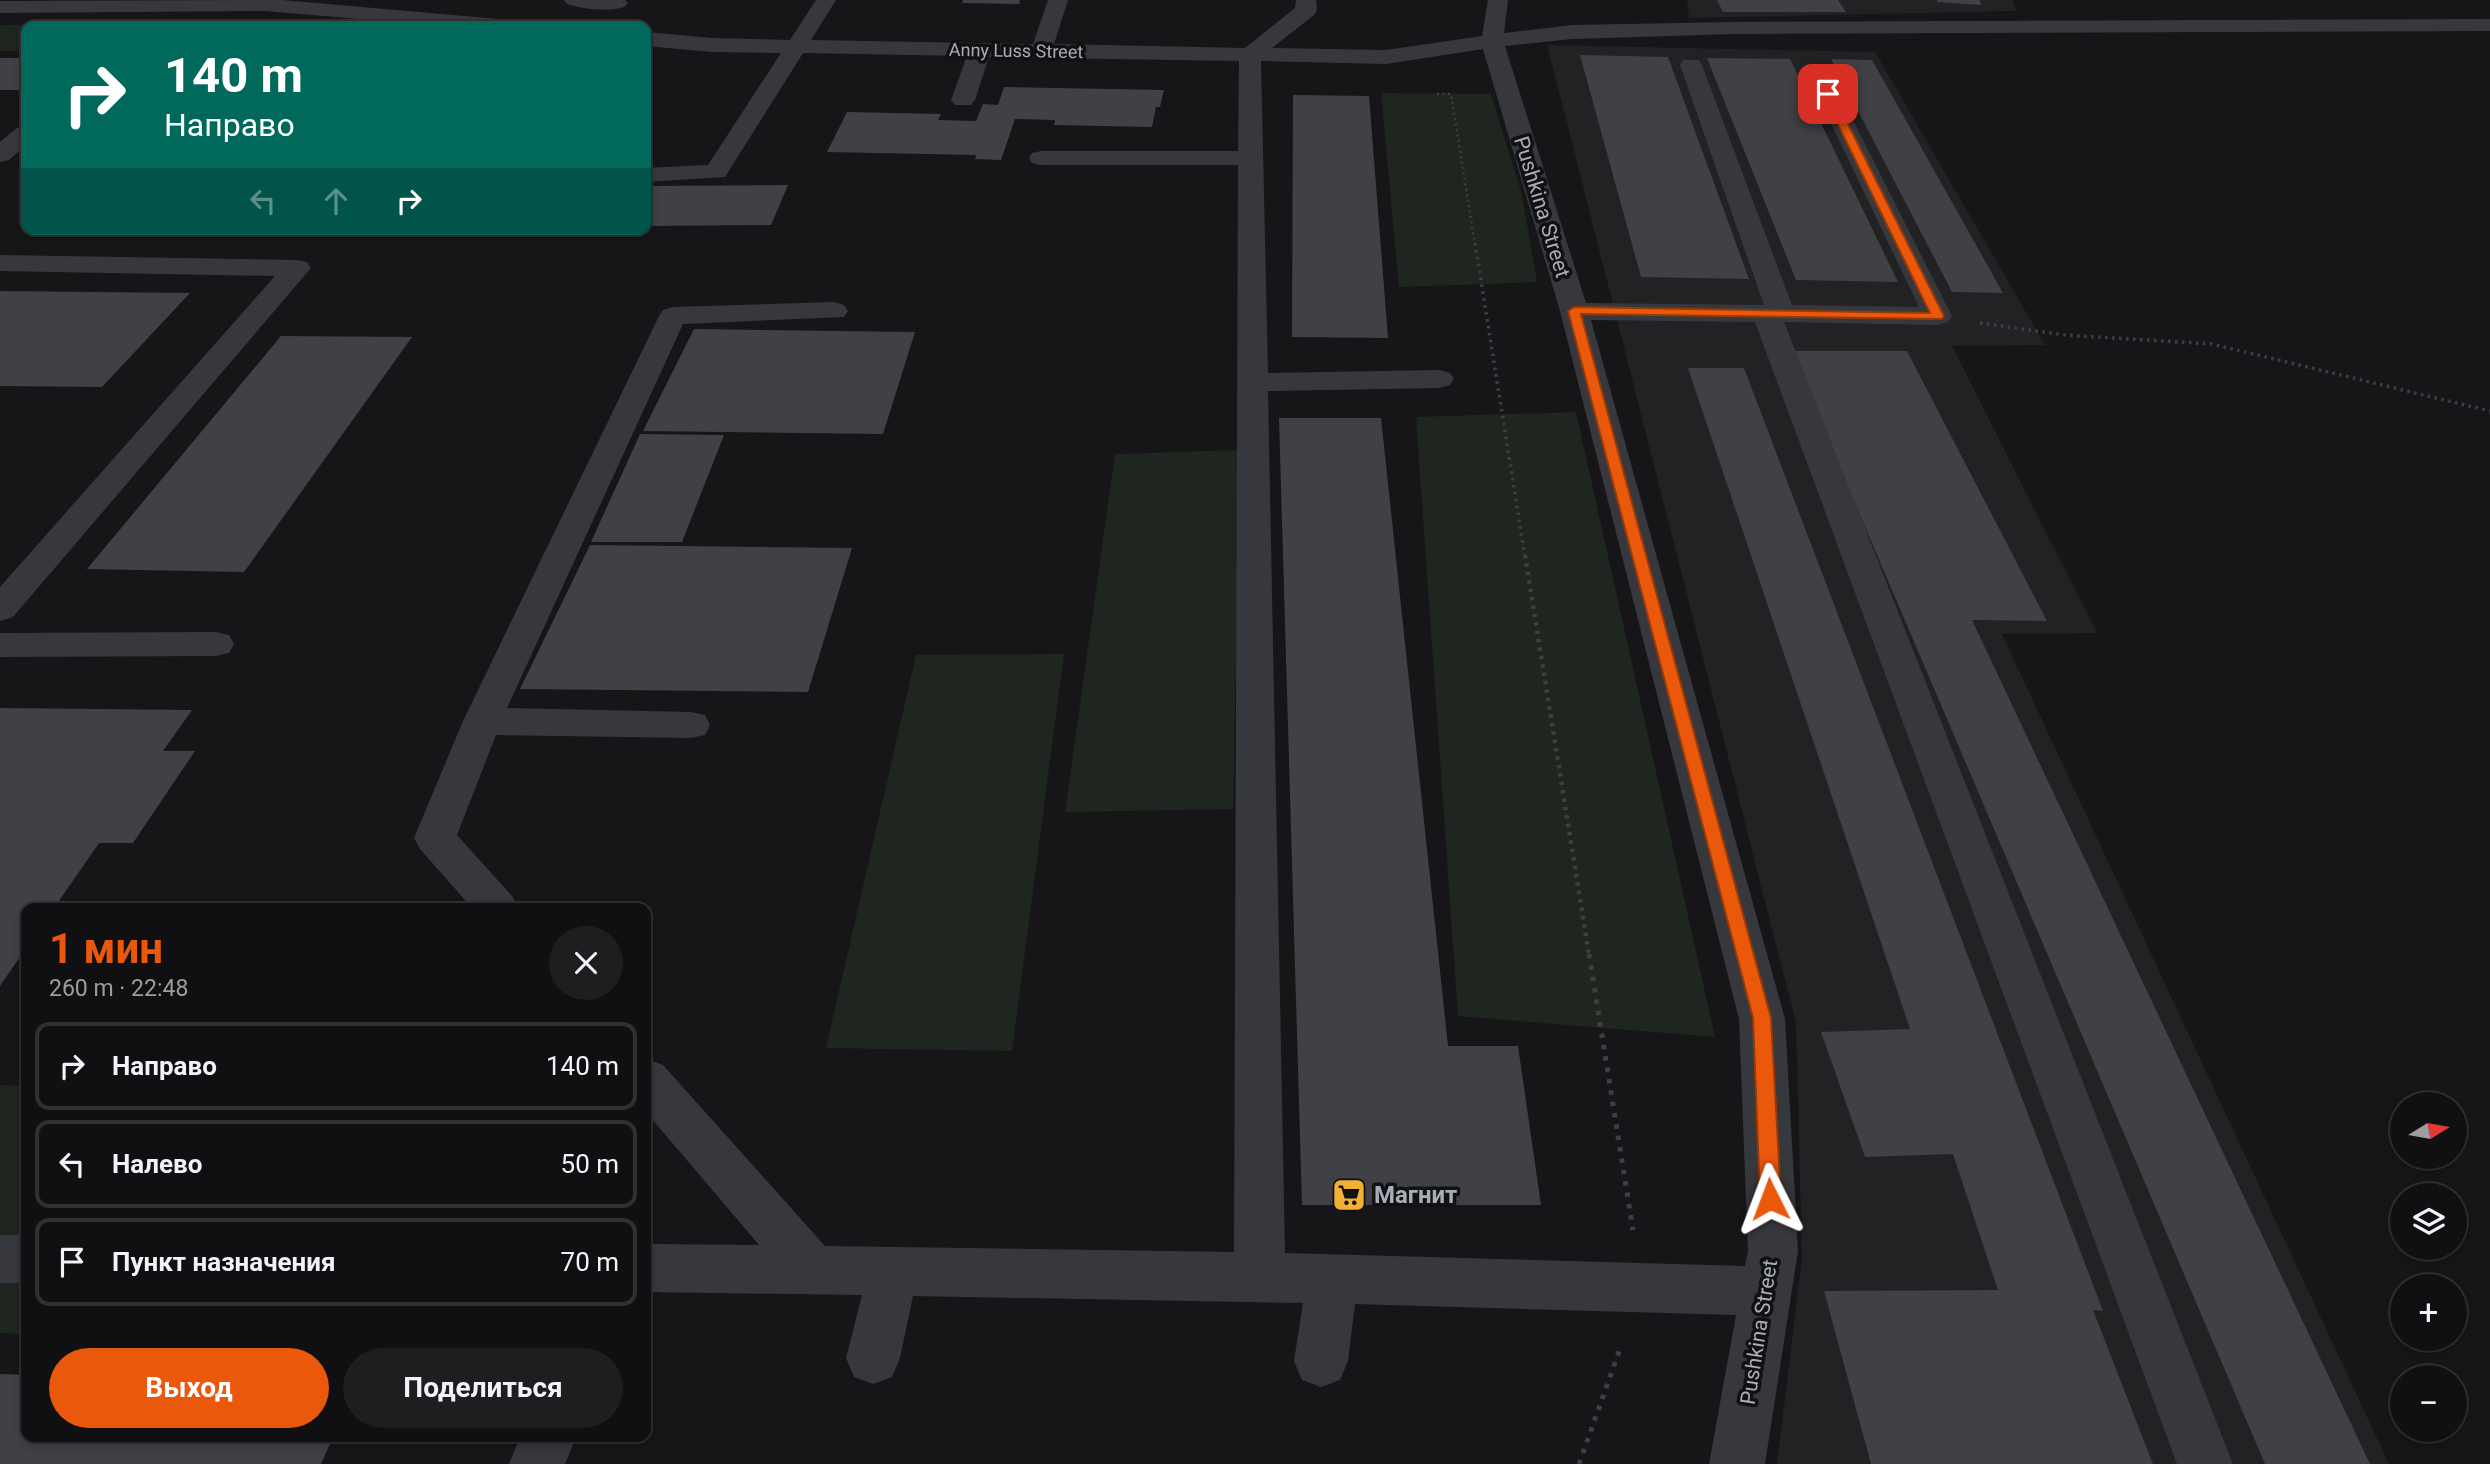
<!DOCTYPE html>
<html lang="ru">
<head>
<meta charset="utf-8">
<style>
	body { margin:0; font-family:Roboto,sans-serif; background:#1e1e20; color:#f1f3f6; height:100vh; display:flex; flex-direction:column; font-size:26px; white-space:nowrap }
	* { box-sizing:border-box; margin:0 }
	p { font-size:23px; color:#9c9d9f }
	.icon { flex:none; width:38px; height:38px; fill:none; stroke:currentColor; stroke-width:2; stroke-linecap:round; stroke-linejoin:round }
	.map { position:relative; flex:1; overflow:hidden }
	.sheet { position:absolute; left:21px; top:903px; width:630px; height:539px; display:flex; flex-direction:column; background:#101012; border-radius:14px; box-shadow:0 4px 10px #0003,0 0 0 2px #303032 }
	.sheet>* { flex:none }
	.guide { position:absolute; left:21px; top:21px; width:630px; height:214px; border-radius:14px; box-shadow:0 4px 10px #0003,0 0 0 2px #303032; background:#00695c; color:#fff; overflow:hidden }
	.needle { width:46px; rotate:79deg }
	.buttons { position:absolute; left:2390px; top:1092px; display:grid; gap:14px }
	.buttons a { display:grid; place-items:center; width:77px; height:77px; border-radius:50%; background:#101012; box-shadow:0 4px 10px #0003,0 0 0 2px #303032; font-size:35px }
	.pin { position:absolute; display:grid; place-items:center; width:60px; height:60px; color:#fff; margin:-30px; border-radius:14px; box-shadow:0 4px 10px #0006 }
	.me { position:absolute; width:77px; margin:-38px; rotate:357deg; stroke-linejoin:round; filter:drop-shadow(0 0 5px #0008) }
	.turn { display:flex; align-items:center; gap:24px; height:147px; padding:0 28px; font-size:32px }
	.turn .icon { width:91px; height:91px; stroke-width:2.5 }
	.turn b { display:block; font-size:49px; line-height:60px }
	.lanes { display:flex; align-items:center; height:66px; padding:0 28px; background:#0003; justify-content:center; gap:35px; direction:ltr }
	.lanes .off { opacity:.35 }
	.round { display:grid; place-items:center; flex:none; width:74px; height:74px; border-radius:37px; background:#1e1e20 }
	.head { display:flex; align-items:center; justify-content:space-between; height:119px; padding:0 28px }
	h1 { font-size:42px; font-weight:700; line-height:52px; color:#ea580c }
	.action { display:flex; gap:14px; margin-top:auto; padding:14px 28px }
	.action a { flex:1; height:80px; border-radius:42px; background:#ea580c; color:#fff; font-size:28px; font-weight:700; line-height:80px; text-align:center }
	.action a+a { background:#1e1e20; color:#f1f3f6 }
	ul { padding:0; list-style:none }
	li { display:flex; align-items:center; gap:21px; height:88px; margin:0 14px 10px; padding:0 14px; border:4px solid #303032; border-radius:14px }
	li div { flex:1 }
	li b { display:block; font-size:26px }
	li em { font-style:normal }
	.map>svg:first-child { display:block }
	.built { fill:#222225 }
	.green { fill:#1e261f }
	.building { fill:#404145 }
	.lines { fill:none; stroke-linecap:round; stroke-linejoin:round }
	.path-far3 { stroke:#3d3f44; stroke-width:2.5; stroke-dasharray:2 3.5; stroke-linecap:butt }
	.path-far2 { stroke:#3d3f44; stroke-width:3.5; stroke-dasharray:2.5 4.5; stroke-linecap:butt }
	.path-far1 { stroke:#3d3f44; stroke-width:4.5; stroke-dasharray:3.5 5; stroke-linecap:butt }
	.path { stroke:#3d3f44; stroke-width:5; stroke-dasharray:4.5 7; stroke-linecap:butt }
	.minor { fill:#37383d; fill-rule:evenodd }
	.route { fill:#ea580c; stroke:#983908; stroke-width:2 }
	.labels { text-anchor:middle; stroke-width:7; stroke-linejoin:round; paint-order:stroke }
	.far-street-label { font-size:18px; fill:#a8adb8; stroke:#111113 }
	.street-label { font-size:21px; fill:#a8adb8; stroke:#111113 }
	.near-poi-label { font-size:24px; font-weight:bold; fill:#a8adb8; stroke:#111113; text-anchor:start }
</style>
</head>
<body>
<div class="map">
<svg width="2490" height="1464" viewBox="0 0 2490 1464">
	<rect width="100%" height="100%" fill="#161618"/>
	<path class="built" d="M1687,0H2013L2016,11L1689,18Z
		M1547,45L1875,52L2045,345L1952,346L2097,633L2002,634L2389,1464H1777L1802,1258L1796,1023Z"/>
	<path class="green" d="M175,23L171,26H26V51H0V25Z
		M1381,93L1491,94L1521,191L1537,282L1399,287Z
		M1576,412L1715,1037L1458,1016L1416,417Z
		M1240,450L1233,809L1065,812L1115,454Z
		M1064,654L1012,1051L826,1048L916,655Z
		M0,1085L26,1086V1334L0,1333Z"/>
	<path class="building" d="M963,0H1020L1019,4L962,3Z
		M1717,0H1838L1846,12H1723Z
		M1937,0H1980L1981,5L1937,2Z
		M1580,55L1668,57L1749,279L1641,277Z
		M0,58H26V90H0Z
		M1707,58L1790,59L1898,282L1796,280Z
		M1831,59L1872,60L2003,293L1952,292Z
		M1004,87L1164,90L1160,107H1156L1152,127L1054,125L1055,120L1015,119L1001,160L975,159L976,155L827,152L847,112L941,114L938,120L976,121L983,104L998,105Z
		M1293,95L1369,96L1388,338L1292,337Z
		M788,185L771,225L646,226V186Z
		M0,291L190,293L102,387L0,386Z
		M694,329L915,332L883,434L643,431Z
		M281,336L412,337L244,572L87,569Z
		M1790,351H1907L2047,621L1972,620L2370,1464H2265Z
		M1688,368H1744L2103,1311L2093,1310L2153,1464H1871L1824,1291L1998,1290L1953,1154L1865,1157L1821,1032L1910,1029Z
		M1279,418H1381L1448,1046H1518L1541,1205H1302Z
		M640,434L724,435L682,542H591Z
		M590,545L852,548L808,692L520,689Z
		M0,708L192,710L163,751H195L133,843H99L54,908H26V948L0,986Z
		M0,1374L26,1375V1437H333L321,1464H0Z"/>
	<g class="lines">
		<path class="path-far3" d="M1437,94H1451L1475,245"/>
		<path class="path-far2" d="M1475,243L1525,557
			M1980,323L2065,335L2212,344L2490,411"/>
		<path class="path-far1" d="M1525,555L1589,955"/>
		<path class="path" d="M1589,954L1633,1230
			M1579,1464L1621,1346"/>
		<path class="minor" d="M282,0L511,20L519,21L522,26H439L266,11L0,13V1Z
			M564,0H625L628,3L624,7C608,12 583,9 567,4Z
			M816,0H836L811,40L1033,44L1048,0H1068L1054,44L1245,48L1295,8L1296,0H1316L1317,10L1314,15L1272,48L1386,50L1482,36L1488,0H1508L1504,33L1572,25L1734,22L2490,19V31L1734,34L1572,39L1505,46L1586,303L1764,305L1680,65L1683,60H1699L1702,65L1792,305L1919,307L1805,69L1808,64H1824L1827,69L1952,316L1948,322L1938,325L1784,322L2233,1464H2177L1755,322L1591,320L1785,1019L1798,1251L1765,1464H1709L1736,1315L1355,1304L1348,1361L1340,1380L1321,1387L1302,1380L1294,1361L1303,1303L913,1296L900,1358L892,1377L873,1384L854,1377L846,1358L862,1295L646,1292V1244L759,1245L646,1112V1059L663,1065L825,1246L1234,1252L1238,165H1041L1032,163L1029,158L1032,153L1041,151H1238L1239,61L989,57L975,100L971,105H955L951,100L967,56L803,53L725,177L646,182V168L708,165L781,53L712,52L646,46V32L712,38L790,40ZM1483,49L1560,311L1739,1019L1748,1251L1745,1266L1285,1253L1268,391L1439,388L1450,385L1454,379L1450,373L1439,370L1268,373L1261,61L1386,64Z
			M26,126V145L9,160L0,162V142L17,128Z
			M0,255L297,260L307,262L311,268L13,617L0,621V587L275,276L0,271Z
			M834,302L844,305L848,311L844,317L683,324L507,708L691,712L705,715L710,725L705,735L691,738L496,735L457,835L512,896L518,908H472L420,849L414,838L463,721L659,316L663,310L673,307Z
			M216,632L229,635L234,644L229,653L216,656L0,657V633Z
			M0,1235H26V1283H0Z
			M520,1437H576L565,1464H509Z"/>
	</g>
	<path class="route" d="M1828,91L1833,94L1944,316L1942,319L1581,314L1771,1018L1781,1199L1778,1206L1770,1209L1763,1206L1760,1199L1753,1018L1568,311L1574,307L1930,313L1823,94Z"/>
	<defs>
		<symbol id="supermarket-square" viewBox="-11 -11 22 22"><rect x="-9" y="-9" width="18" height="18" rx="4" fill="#f2b134" stroke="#111113"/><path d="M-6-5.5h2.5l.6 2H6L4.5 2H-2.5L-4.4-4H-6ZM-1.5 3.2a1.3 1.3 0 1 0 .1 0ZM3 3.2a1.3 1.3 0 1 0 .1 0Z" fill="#111"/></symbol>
	</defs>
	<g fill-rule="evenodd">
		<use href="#supermarket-square" x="1330" y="1176" width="38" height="38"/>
	</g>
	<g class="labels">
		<g class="far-street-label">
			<text transform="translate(1016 51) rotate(1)" y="6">Anny Luss Street</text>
		</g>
		<g class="street-label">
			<text transform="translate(1542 207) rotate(73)" y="7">Pushkina Street</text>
			<text transform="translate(1759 1332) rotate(-81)" y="7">Pushkina Street</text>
		</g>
		<g class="near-poi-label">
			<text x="1374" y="1203">Магнит</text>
		</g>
	</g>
</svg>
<div class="buttons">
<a><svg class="needle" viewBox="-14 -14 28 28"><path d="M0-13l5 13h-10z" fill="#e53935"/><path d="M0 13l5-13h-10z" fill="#9c9d9f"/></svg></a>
<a><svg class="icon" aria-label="layers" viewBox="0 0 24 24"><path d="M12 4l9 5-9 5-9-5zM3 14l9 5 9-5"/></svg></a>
<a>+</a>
<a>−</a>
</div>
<div class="pin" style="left:1828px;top:94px;background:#d93025"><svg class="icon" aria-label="arrive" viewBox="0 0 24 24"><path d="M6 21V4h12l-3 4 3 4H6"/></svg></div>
<svg class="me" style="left:1770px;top:1199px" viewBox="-20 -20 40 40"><path d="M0-17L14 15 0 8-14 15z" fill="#ea580c" stroke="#fff" stroke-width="4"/></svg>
<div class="guide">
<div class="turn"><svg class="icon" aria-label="right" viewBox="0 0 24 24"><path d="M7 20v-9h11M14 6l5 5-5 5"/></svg><div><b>140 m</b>Направо</div></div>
<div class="lanes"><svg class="icon off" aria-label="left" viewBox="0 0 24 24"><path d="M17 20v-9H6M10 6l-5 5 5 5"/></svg><svg class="icon off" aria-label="ahead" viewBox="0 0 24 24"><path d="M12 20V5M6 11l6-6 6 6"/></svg><svg class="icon" aria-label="right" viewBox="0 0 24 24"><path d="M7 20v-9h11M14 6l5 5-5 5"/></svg></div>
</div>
<section class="sheet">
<div class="head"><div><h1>1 мин</h1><p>260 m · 22:48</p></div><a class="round"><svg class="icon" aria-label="close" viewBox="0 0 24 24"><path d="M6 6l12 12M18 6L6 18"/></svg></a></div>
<ul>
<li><svg class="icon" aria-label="right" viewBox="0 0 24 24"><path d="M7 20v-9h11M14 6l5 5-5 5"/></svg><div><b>Направо</b></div><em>140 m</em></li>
<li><svg class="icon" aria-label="left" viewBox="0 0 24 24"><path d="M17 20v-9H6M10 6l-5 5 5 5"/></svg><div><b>Налево</b></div><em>50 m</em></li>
<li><svg class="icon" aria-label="arrive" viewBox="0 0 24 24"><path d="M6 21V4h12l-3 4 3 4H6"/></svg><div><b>Пункт назначения</b></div><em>70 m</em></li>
</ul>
<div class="action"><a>Выход</a><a>Поделиться</a></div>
</section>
</div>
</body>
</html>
